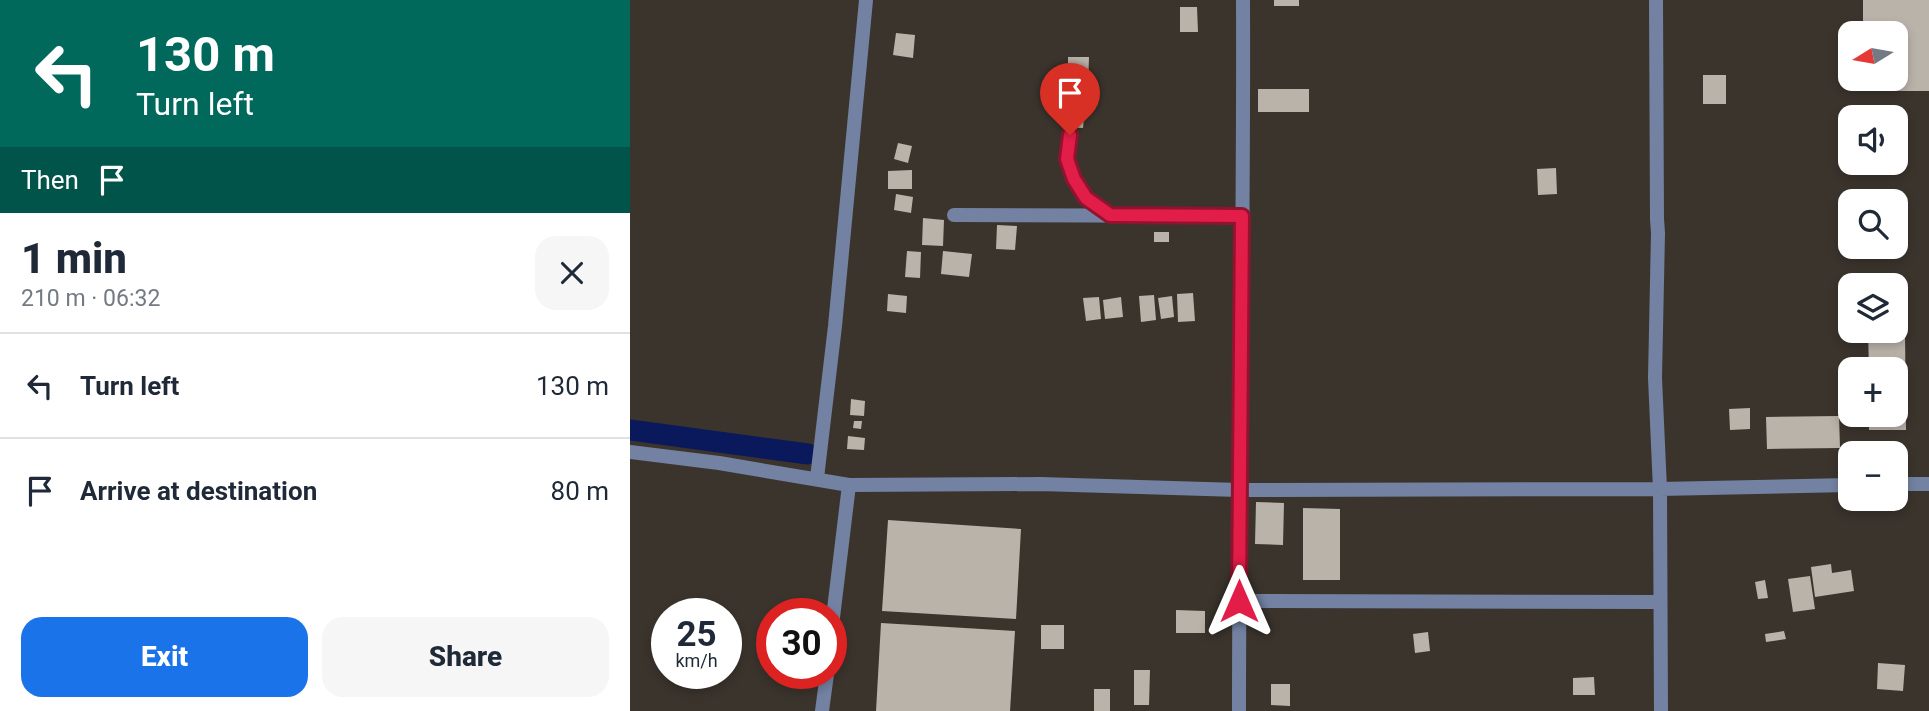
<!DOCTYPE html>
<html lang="en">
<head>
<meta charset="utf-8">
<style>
	body { margin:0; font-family:Roboto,sans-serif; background:#f6f6f7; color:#1f2937; height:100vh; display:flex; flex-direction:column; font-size:26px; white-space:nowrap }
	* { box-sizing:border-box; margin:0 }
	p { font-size:23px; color:#747a83 }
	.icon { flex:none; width:38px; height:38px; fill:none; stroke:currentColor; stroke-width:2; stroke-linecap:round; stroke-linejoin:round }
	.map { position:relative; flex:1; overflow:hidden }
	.panel { display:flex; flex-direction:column; background:#fff; width:630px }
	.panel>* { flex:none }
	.guide { background:#00695c; color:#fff; overflow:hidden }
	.needle { width:46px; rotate:259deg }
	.tools { position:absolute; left:1208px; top:21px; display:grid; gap:14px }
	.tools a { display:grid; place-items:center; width:70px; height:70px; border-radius:14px; background:#fff; box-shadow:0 4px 10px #0003; font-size:35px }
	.speed { position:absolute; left:21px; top:598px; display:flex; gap:14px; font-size:35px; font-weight:700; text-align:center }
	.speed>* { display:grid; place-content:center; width:91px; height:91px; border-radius:50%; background:#fff; box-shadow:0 4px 10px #0003; line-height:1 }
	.speed small { font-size:18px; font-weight:400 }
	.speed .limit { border:10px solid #d22; background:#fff; color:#111 }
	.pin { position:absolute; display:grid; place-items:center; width:60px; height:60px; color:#fff; margin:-72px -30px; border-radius:50% 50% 50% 0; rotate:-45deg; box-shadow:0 0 7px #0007 }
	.pin .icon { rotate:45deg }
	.me { position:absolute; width:77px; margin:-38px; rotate:0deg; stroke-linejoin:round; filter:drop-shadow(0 0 5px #0008) }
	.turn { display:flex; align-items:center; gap:24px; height:147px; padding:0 21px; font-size:32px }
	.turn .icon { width:91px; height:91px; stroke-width:2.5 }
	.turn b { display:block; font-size:49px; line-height:60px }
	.then { display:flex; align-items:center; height:66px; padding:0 21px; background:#0003; gap:14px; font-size:26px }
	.round { display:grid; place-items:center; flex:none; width:74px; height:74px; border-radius:21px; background:#f6f6f7 }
	.summary { display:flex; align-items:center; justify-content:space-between; height:119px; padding:0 21px }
	h1 { font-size:42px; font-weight:800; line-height:52px }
	.primary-button { display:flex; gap:14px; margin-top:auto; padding:14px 21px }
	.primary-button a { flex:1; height:80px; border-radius:21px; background:#1a73e8; color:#fff; font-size:28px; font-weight:800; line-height:80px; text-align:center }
	.primary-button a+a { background:#f6f6f7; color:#1f2937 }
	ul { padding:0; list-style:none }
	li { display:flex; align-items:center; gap:21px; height:105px; padding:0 21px; border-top:2px solid #e0e1e3 }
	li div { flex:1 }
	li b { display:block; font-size:26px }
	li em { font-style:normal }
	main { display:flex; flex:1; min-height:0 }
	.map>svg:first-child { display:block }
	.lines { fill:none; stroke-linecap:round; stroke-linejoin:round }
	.canal { stroke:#0a195b; stroke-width:21 }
	.building { fill:#bab3aa }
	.street { stroke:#7382a3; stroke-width:14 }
	.route-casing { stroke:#92132f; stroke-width:18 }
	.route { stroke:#e11d48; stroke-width:12 }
</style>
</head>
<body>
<main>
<section class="panel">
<div class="guide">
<div class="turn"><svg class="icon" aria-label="left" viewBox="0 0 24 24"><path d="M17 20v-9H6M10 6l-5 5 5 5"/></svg><div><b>130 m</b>Turn left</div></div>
<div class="then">Then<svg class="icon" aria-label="arrive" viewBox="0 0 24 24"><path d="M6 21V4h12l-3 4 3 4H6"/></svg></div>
</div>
<div class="summary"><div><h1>1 min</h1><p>210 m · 06:32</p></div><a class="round"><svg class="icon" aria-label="close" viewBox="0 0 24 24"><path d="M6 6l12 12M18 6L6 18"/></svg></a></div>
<ul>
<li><svg class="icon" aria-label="left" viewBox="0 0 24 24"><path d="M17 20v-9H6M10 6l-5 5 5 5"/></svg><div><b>Turn left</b></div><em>130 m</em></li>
<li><svg class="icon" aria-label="arrive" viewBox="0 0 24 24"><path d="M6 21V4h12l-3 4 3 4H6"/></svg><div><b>Arrive at destination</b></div><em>80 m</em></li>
</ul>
<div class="primary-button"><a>Exit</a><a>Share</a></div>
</section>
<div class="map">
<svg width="1299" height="711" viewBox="0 0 1299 711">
	<rect width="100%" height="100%" fill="#3b342d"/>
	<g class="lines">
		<path class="canal" d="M0,430L178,454"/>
	</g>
	<path class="building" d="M644,0H669V6H644Z
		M1233,0H1299V91H1234V79H1265V33H1233Z
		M550,7H567L568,32H550Z
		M266,33L285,35L283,58L263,55Z
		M438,57H459L458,88H438Z
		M1073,75H1096V104H1073Z
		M628,89H679V112H628Z
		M437,97L456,98L453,128L434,127Z
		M268,143L282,146L278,163L264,159Z
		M926,168L927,194L908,195L907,169Z
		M282,170V189H258V171Z
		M266,194L283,197L281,213L264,210Z
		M293,218L314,220L313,246L292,245Z
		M367,225L387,226L385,250L366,249Z
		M524,232H539V242H524Z
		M277,251L291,252L290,278L275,277Z
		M313,251L342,254L339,277L311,274Z
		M563,293L565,321L548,322L547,294Z
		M258,294L277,296L276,313L257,311Z
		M524,295L526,320L511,322L509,296Z
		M542,296L544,317L531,319L528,298Z
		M469,297L471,319L456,321L453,298Z
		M491,297L493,317L475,319L473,300Z
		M1238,331H1275L1276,430H1239V415H1265V369H1239Z
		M1213,362L1235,363V369H1220V415H1235V418H1213Z
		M221,399L235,401L234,416L220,415Z
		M1120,408V429L1100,430L1099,409Z
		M1209,416L1210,448L1137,449L1136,417Z
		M224,421H232L231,429L223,428Z
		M218,436L235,438L234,450L217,449Z
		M626,502L654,503L653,545L625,544Z
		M673,508L710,509V580H673Z
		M258,520L391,529L386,619L252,611Z
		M1201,564L1202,573L1221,570L1224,591L1185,597L1181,567Z
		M1180,576L1185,609L1163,612L1158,579Z
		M1135,580L1138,598L1128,599L1125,582Z
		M546,610L575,611V633H546Z
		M251,623L385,631L380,711H246Z
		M411,625H434V649H411Z
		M1154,631L1156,639L1136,642L1135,634Z
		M798,632L800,651L785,653L783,634Z
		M1248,663L1275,665L1273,691L1247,689Z
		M504,670H520L519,705H504Z
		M964,677L965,695H943V678Z
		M641,684H660V706L641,705Z
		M464,689H480V711H464Z"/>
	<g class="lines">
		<path class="street" d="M1026,0L1027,219L1028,233L1025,378L1030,489L1031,711
			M440,135L437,159L444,179L456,198L480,215
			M324,215L613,216
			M0,452L89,463L219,485L410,484L609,490L1030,489L1220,485
			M187,478L205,326L236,0
			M1265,484H1299
			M609,601L1030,602
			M201,634L219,485
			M192,711L197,674
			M609,711C609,474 614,237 613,0"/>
	</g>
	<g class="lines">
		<defs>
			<path id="route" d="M440,135L437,159L444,179L456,198L480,215L612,216L609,601"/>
		</defs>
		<use href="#route" class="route-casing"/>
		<use href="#route" class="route"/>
	</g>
</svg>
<div class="tools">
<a><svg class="needle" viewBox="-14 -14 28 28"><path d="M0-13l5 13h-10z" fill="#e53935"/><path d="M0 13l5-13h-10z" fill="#747a83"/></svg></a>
<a><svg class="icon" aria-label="sound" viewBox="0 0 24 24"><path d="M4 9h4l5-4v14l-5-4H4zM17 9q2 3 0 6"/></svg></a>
<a><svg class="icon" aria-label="search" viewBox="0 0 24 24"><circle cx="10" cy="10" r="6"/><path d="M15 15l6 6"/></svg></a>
<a><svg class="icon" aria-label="layers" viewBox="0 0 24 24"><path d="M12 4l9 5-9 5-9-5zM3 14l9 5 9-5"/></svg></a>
<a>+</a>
<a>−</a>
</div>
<div class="speed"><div>25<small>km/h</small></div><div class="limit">30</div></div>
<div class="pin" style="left:440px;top:135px;background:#d93025"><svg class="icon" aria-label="arrive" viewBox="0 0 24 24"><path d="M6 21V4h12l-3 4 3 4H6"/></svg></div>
<svg class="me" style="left:609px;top:601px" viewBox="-20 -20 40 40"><path d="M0-17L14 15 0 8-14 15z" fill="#e11d48" stroke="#fff" stroke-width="4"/></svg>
</div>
</main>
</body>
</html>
